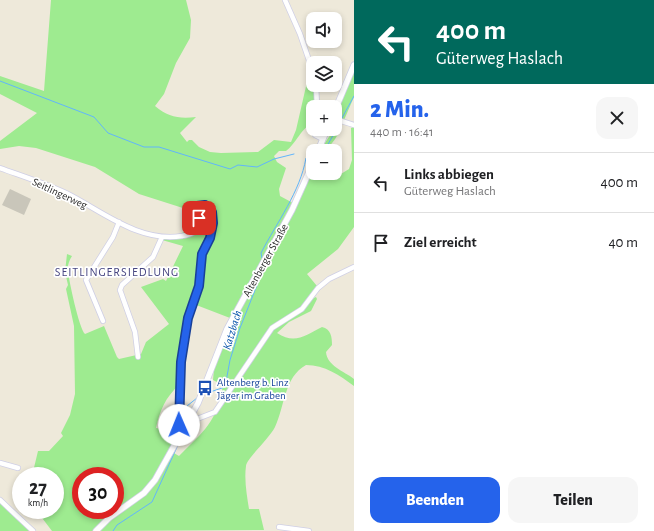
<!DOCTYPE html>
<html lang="de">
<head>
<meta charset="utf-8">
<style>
	body { margin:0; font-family:"Alegreya Sans",sans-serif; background:#f6f6f6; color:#202124; height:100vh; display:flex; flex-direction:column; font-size:15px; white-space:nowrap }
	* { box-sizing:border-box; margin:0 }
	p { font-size:13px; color:#757577 }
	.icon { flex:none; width:22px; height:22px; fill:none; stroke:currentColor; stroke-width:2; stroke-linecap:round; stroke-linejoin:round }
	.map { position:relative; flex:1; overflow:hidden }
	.drawer { display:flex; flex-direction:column; background:#fff; width:300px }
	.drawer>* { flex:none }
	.hud { background:#00695c; color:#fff; overflow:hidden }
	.buttons { position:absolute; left:306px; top:12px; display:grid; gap:8px }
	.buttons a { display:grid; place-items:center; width:36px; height:36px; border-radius:8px; background:#fff; box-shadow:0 2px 6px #0003; font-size:20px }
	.speed { position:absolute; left:12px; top:467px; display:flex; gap:8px; font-size:20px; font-weight:700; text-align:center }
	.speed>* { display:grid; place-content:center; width:52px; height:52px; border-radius:50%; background:#fff; box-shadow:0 2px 6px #0003; line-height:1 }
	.speed small { font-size:10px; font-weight:400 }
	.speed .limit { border:6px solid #d22; background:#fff; color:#111 }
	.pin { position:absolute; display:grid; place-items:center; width:34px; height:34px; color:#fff; margin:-17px; border-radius:8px; box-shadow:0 2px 6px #0006 }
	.me { position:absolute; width:44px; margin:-22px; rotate:359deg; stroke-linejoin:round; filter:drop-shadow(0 0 3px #0008) }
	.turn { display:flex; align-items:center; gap:14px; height:84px; padding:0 16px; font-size:18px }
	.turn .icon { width:52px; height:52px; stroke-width:2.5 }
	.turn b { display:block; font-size:28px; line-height:34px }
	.round { display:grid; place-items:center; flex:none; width:42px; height:42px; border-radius:12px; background:#f6f6f6 }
	.head { display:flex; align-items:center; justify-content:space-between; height:68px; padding:0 16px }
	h1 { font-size:24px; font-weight:800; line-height:30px; color:#2563eb }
	.button { display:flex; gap:8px; margin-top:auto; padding:8px 16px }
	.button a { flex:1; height:46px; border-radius:12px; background:#2563eb; color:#fff; font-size:16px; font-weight:800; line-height:46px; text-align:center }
	.button a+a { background:#f6f6f6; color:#202124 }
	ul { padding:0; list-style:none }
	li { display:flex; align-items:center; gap:12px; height:60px; padding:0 16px; border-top:1px solid #e0e0e0 }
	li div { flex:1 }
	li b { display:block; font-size:15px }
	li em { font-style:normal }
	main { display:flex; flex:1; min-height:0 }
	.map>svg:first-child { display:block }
	.green { fill:#9eeb90; fill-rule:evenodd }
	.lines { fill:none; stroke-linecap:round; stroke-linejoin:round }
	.stream { stroke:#61b5fc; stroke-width:1 }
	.building { fill:#c9c6ba }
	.minor-casing { stroke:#cfcfe5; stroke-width:6 }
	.tertiary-casing { stroke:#cfcfe5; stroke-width:7 }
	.minor { stroke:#fff; stroke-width:4.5 }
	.tertiary { stroke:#fff; stroke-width:5.5 }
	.route-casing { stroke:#184099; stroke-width:10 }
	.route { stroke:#2563eb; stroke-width:7 }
	.labels { text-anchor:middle; stroke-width:3.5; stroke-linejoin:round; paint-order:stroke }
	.street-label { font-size:11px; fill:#2a2a2a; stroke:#fff }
	.transit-label { font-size:11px; fill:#164399; stroke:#fff; text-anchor:start }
	.neighbourhood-label { font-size:12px; letter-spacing:1px; fill:#464580; stroke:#fff }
	.water-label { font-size:12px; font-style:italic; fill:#004ea8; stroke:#fff }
</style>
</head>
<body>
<main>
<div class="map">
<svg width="354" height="531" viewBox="0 0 354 531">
	<rect width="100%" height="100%" fill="#eee9da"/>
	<path class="green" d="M51,0H186L191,20L190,38L176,63L164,94L155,106C168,117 179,119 196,117L180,133L187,142L189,140H192L199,147L210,152L221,153L258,152L274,140L291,142L296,130L307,82L309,72L307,60L313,78V85H315L316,107H313V124C302,126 296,144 286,151H279L274,156L277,162L286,168L279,189L280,196L293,203L230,318L191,303L187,315L179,385C165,398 160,410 156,428L179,432L149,485L94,531H52L36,510H55V476H32L38,451H49L63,436L61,433L70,415L75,394L74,326L66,289L68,285L65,272L67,254L72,256C69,261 67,266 68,271C69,281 79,328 85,334L104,326L117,357L119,359L141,354L146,342L169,324L141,287L163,279L166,281L183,246L162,240C170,235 186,237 188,225C189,220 186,215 186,209L139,194L95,167L36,148L19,146L0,149V141L37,113L0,94V76L44,91ZM81,476H115V510H81Z
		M354,72V97L344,120L335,115Z
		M338,123L342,124C341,132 329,151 321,151C325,140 333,133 338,123Z
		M354,127V227L338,249L307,274L317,286L309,300L316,297L317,299L311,311L289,322L277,333C295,345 306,335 322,327C331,329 332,337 332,345L326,352C327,366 344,371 354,379V386C339,375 325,365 306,365C284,377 285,406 275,427C269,439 247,458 246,466C244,480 247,496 249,509H259L264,530L99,531L115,516L143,497L153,487L172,452L179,456C204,431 217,422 223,385L213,380L214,369L227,335L271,253L277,250L278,240L303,193L310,173L336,177L349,169L352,160L351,128Z
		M0,503L30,531H0Z"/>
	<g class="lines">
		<path class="stream" d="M0,81L94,117L108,133L144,147H159L230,169L238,165L257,167L274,159L294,154
			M342,118L354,96
			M322,149L327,146L340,123
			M262,258L261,253C277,222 300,192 306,158L313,154
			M207,393L225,387L230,360L240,328L265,265
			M183,422L187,406L197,398
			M113,531L117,525L152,502L177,447"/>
	</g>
	<path class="building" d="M10,189L31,199L24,215L2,205Z"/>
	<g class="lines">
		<defs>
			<path id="minor" d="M285,0L300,34L313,72
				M316,85L317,107
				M335,119L354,125
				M314,129L315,135L323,139
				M0,168C22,176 44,183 66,193C102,211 139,243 182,236C190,235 198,232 201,223L196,211L197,206L205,205L212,212L213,223L209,238L201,254L199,286L188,318L181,362L178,420L179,425L183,429
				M103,321L86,280L113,237L119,222
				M138,357L135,332L120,290L122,285L153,257L162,237
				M189,419H197L215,412L272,328L302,309L318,288L329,279L354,267
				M0,463L18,468
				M0,500L33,531
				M279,527L309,531"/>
			<path id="tertiary" d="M335,110L354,65
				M318,151L327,129
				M96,531L109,518L144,493L155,480L198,403L227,329L292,210L313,163"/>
		</defs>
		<use href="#minor" class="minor-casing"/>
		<use href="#tertiary" class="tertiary-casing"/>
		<use href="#minor" class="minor"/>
		<use href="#tertiary" class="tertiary"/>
	</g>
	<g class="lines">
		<defs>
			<path id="route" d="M179,425L181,362L188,318L199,286L202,254L210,238L213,223L212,212L205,205L197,206L196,211L199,218"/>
		</defs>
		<use href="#route" class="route-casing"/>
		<use href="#route" class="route"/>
	</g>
	<defs>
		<symbol id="bus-bare" viewBox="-9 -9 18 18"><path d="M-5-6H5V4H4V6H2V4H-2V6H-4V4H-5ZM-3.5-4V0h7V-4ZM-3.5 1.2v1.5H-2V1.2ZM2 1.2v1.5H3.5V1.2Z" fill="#1a4fb4" stroke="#fff" stroke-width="2.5" paint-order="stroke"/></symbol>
	</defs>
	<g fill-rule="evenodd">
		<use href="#bus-bare" x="194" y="377" width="22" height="22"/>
	</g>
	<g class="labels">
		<g class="street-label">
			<text transform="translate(60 193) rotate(25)" y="4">Seitlingerweg</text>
			<text transform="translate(265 260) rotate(-61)" y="4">Altenberger Straße</text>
		</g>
		<g class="transit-label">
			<text x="217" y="386">Altenberg b. Linz<tspan x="217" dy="13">Jäger im Graben</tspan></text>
		</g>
		<g class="neighbourhood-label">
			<text x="117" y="276">SEITLINGERSIEDLUNG</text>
		</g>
		<g class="water-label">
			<text transform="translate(232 330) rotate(-73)" y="4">Katzbach</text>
		</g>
	</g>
</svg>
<div class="buttons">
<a><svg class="icon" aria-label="sound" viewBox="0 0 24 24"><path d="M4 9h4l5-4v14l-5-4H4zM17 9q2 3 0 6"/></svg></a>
<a><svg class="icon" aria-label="layers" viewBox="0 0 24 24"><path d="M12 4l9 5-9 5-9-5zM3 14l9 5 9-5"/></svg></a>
<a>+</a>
<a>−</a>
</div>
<div class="speed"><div>27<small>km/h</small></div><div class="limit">30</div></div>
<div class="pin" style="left:199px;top:218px;background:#d93025"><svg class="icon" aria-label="arrive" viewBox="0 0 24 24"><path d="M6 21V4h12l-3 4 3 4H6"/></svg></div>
<svg class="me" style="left:179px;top:425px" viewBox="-20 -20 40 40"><circle r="19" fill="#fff"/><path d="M0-13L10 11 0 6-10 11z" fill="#2563eb"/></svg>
</div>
<section class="drawer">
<div class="hud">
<div class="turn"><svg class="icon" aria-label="left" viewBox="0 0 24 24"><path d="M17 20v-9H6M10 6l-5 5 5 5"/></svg><div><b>400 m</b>Güterweg Haslach</div></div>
</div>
<div class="head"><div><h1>2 Min.</h1><p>440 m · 16:41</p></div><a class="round"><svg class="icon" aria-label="close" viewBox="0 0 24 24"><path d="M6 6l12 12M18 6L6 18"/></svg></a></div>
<ul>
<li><svg class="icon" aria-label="left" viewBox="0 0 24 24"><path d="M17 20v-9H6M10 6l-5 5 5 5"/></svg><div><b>Links abbiegen</b><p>Güterweg Haslach</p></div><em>400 m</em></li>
<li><svg class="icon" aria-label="arrive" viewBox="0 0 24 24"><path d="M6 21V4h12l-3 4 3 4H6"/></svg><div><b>Ziel erreicht</b></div><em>40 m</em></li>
</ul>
<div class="button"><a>Beenden</a><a>Teilen</a></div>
</section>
</main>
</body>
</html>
